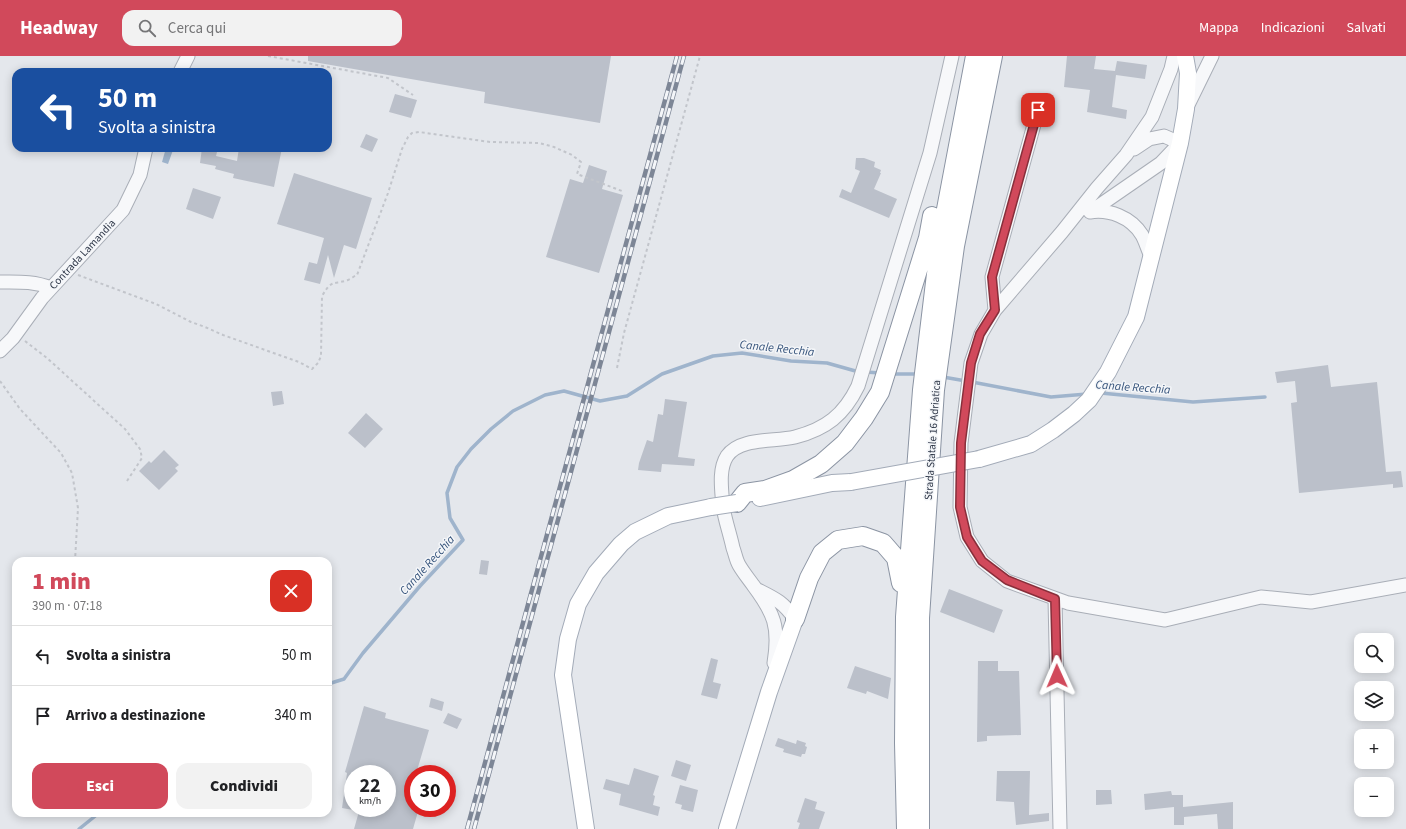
<!DOCTYPE html>
<html lang="it">
<head>
<meta charset="utf-8">
<style>
	body { margin:0; font-family:"Source Sans 3",sans-serif; background:#f2f2f2; color:#202124; height:100vh; display:flex; flex-direction:column; font-size:15px; white-space:nowrap }
	* { box-sizing:border-box; margin:0 }
	p { font-size:13px; color:#757577 }
	.icon { flex:none; width:22px; height:22px; fill:none; stroke:currentColor; stroke-width:2; stroke-linecap:round; stroke-linejoin:round }
	.map { position:relative; flex:1; overflow:hidden }
	.sheet { position:absolute; left:12px; top:501px; width:320px; height:260px; display:flex; flex-direction:column; background:#fff; border-radius:12px; box-shadow:0 2px 10px #0003 }
	.sheet>* { flex:none }
	.banner { position:absolute; left:12px; top:12px; width:320px; height:84px; border-radius:12px; box-shadow:0 2px 10px #0003; background:#1a4fa0; color:#fff; overflow:hidden }
	.fabs { position:absolute; left:1354px; top:577px; display:grid; gap:8px }
	.fabs a { display:grid; place-items:center; width:40px; height:40px; border-radius:8px; background:#fff; box-shadow:0 2px 10px #0003; font-size:20px }
	.speed { position:absolute; left:344px; top:709px; display:flex; gap:8px; font-size:20px; font-weight:700; text-align:center }
	.speed>* { display:grid; place-content:center; width:52px; height:52px; border-radius:50%; background:#fff; box-shadow:0 2px 10px #0003; line-height:1 }
	.speed small { font-size:10px; font-weight:400 }
	.speed .limit { border:6px solid #d22; background:#fff; color:#111 }
	.pin { position:absolute; display:grid; place-items:center; width:34px; height:34px; color:#fff; margin:-17px; border-radius:8px; box-shadow:0 2px 6px #0006 }
	.me { position:absolute; width:44px; margin:-22px; rotate:359deg; stroke-linejoin:round; filter:drop-shadow(0 0 3px #0008) }
	.turn { display:flex; align-items:center; gap:14px; height:84px; padding:0 20px; font-size:18px }
	.turn .icon { width:52px; height:52px; stroke-width:2.5 }
	.turn b { display:block; font-size:28px; line-height:34px }
	.round { display:grid; place-items:center; flex:none; width:42px; height:42px; border-radius:12px; background:#f2f2f2 }
	.summary { display:flex; align-items:center; justify-content:space-between; height:68px; padding:0 20px }
	h1 { font-size:24px; font-weight:800; line-height:30px; color:#d1495b }
	.primary-button { display:flex; gap:8px; margin-top:auto; padding:8px 20px }
	.primary-button a { flex:1; height:46px; border-radius:12px; background:#d1495b; color:#fff; font-size:16px; font-weight:800; line-height:46px; text-align:center }
	.primary-button a+a { background:#f2f2f2; color:#202124 }
	ul { padding:0; list-style:none }
	li { display:flex; align-items:center; gap:12px; height:60px; padding:0 20px; border-top:1px solid #e0e0e0 }
	li div { flex:1 }
	li b { display:block; font-size:15px }
	li em { font-style:normal }
	header { display:flex; align-items:center; gap:24px; box-sizing:border-box; height:56px; padding:0 20px; background:#d1495b; color:#fff }
	header strong { font-size:19px }
	nav { display:flex; gap:22px; margin-inline-start:auto; font-size:14px }
	.search { width:280px; height:36px; background:#f2f2f2; display:flex; align-items:center; gap:10px; box-sizing:border-box; padding:0 14px; border-radius:12px; color:#757577; font-size:15px }
	.map>svg:first-child { display:block }
	.water { fill:#9fb4cc }
	.lines { fill:none; stroke-linecap:round; stroke-linejoin:round }
	.stream { stroke:#9fb4cc; stroke-width:3.5 }
	.building { fill:#bbc0ca }
	.minor-casing { stroke:#a9aeb7; stroke-width:15 }
	.major-casing { stroke:#a3abb8; stroke-width:18 }
	.highway-casing { stroke:#8b94a3; stroke-width:20 }
	.path { stroke:#c2c5cb; stroke-width:2; stroke-dasharray:3 3; stroke-linecap:butt }
	.minor { stroke:#f7f8fa; stroke-width:13 }
	.major { stroke:#fff; stroke-width:16 }
	.highway { stroke:#fff; stroke-width:18 }
	.rail-casing { stroke:#7d8696; stroke-width:4.5 }
	.rail { stroke:#f4f6f9; stroke-width:3; stroke-dasharray:9; stroke-linecap:butt }
	.major-bridge-casing { stroke:#a3abb8; stroke-width:18; stroke-linecap:butt }
	.major-bridge { stroke:#fff; stroke-width:16 }
	.route-casing { stroke:#882f3b; stroke-width:10 }
	.route { stroke:#d1495b; stroke-width:7 }
	.labels { text-anchor:middle; stroke-width:3; stroke-linejoin:round; paint-order:stroke }
	.street-label { font-size:11px; fill:#2b3445; stroke:#f4f6f9 }
	.water-label { font-size:12px; font-style:italic; fill:#34527a; stroke:#f4f6f9 }
</style>
</head>
<body>
<header>
<strong>Headway</strong>
<div class="search"><svg class="icon" aria-label="search" viewBox="0 0 24 24"><circle cx="10" cy="10" r="6"/><path d="M15 15l6 6"/></svg>Cerca qui</div>
<nav><a>Mappa</a><a>Indicazioni</a><a>Salvati</a></nav>
</header>
<div class="map">
<svg width="1406" height="773" viewBox="0 0 1406 773">
	<rect width="100%" height="100%" fill="#e4e7ec"/>
	<path class="water" d="M166,92L173,94L168,108L162,106Z"/>
	<g class="lines">
		<path class="stream" d="M865,316L881,317
			M891,318H919
			M943,321L966,325
			M972,326L1051,341L1087,338
			M1101,337L1193,346L1265,341
			M328,628L344,623L363,597L420,530L463,484L450,462L447,437L457,411L471,393L491,373L513,355L545,339L564,335L600,345L627,340L662,318L713,300L742,297L791,305L827,307L859,316
			M79,773L99,757"/>
	</g>
	<path class="building" d="M308,0H611L600,67L484,47L485,36L308,5Z
		M1067,0H1096L1094,13L1115,15L1117,5L1147,9L1145,23L1116,19L1112,51L1127,54L1126,63L1087,56L1090,34L1064,31Z
		M395,38L417,44L411,62L389,56Z
		M366,78L378,83L372,96L360,91Z
		M202,92H218L216,100L237,105L239,92H282L274,131L233,122L234,118L215,113L216,110L200,107Z
		M856,102H864L875,106L874,111L881,114L880,117H881L874,133L897,143L889,162L839,141L842,133L851,137L860,115L855,113Z
		M589,109L607,115L602,133L623,139L599,217L546,201L570,123L583,127Z
		M294,117L372,142L356,193L344,189L334,222L328,199L320,228L304,224L309,206L317,208L324,182L277,168Z
		M193,132L221,141L213,163L186,153Z
		M1328,309L1331,331L1377,326L1386,416L1401,415L1403,431L1393,432V428L1299,437L1291,347L1297,346L1295,325L1277,327L1275,316Z
		M282,335L284,348L273,350L271,336Z
		M665,343L687,346L678,401L695,403L694,410L662,408L661,416L638,414L639,407L647,384L653,386L658,358L663,359Z
		M366,357L383,373L365,392L348,377Z
		M164,394L179,409L175,412L178,415L159,434L139,415L149,405L151,407Z
		M481,504L489,505L487,519L479,518Z
		M949,533L1003,554L994,577L940,556Z
		M711,602L718,604L713,626L721,628L717,643L701,639Z
		M978,605H998V615H1019L1021,679L987,680V685L977,686Z
		M855,610L891,622L888,643L867,635L866,638L847,632Z
		M431,642L444,646L442,655L429,651Z
		M364,650L386,657L385,662L429,674L416,718H413V729L408,746L413,748V752H419L413,773H354L360,752H387V718H353V754L342,752L347,717L345,716Z
		M448,657L462,663L457,673L443,667Z
		M778,682L796,688L797,684L806,687L805,690L807,691L805,698H802L801,701L783,696L784,693L775,690Z
		M676,704L691,709L686,725L671,720Z
		M634,712L659,720L653,739L655,740L653,749L660,751L658,760L619,749L621,738L603,733L606,723L629,729Z
		M997,715H1030L1029,759L1049,757V765L1016,769L1014,746L996,745Z
		M680,729L698,734L693,756L681,753L682,749L675,747Z
		M1096,734H1111L1112,748L1096,749Z
		M1171,735L1172,739H1183V751L1233,746V773H1218L1217,758L1184,761V769H1174V751L1145,754L1144,738Z
		M805,742L817,746L815,753L825,756L819,773H798L800,767L797,766Z"/>
	<g class="lines">
		<defs>
			<path id="minor" d="M1174,0L1171,13L1152,61L1126,99L1097,132L1062,176L995,254L981,278L971,307L961,387L960,451L967,481L982,505L1007,525L1068,547L1165,564L1261,541L1311,546L1406,529
				M180,16L188,0
				M1187,51L1212,0
				M1090,156L1161,107L1180,87L1164,80L1149,83L1134,93
				M1090,156C1109,153 1131,161 1142,179C1146,186 1148,195 1152,202
				M0,226C18,226 34,225 51,232
				M995,254L992,221L1038,54
				M0,295L13,282L42,242L123,154L140,119L146,92
				M758,534C776,543 783,546 795,563
				M1055,543L1060,773
				M774,607C780,571 774,557 753,529C748,522 743,516 739,509C736,504 735,497 733,492C730,478 725,464 723,451C722,435 718,414 727,400C740,381 775,386 795,381C826,373 844,359 858,330L930,97L952,0"/>
			<path id="major" d="M979,403L1031,388L1053,374L1074,358L1089,344L1108,316L1136,261L1180,87L1186,53L1188,17L1185,0
				M760,442L832,427L851,426
				M586,773L563,619L568,583L578,548L596,517L621,488L635,476L668,460L711,451
				M727,773L769,636L795,563"/>
			<path id="highway" d="M737,447L745,437L765,434L793,424L821,408L845,387L864,362L880,336L928,182L932,160
				M795,563L809,522L822,497L838,484L863,480L883,487L896,502L901,527
				M906,773L904,687L905,561L922,334L940,185L975,0
				M920,773V562L935,334L955,190L993,0"/>
		</defs>
		<use href="#minor" class="minor-casing"/>
		<use href="#major" class="major-casing"/>
		<use href="#highway" class="highway-casing"/>
		<path class="path" d="M268,0L388,22L413,39
			M78,219L156,248L191,266L205,271L223,279L299,306L312,313L318,307L321,300L322,240C332,223 333,229 348,224C351,223 354,220 357,219L388,137L402,93L408,81L412,77L419,76L490,86L539,87L554,91L572,99L581,106L577,118L622,135
			M25,285L47,302L125,373L140,393L142,402L127,425
			M617,312L624,277L700,0
			M0,325L20,353L61,397L72,417L78,452L75,505"/>
		<use href="#minor" class="minor"/>
		<use href="#major" class="major"/>
		<use href="#highway" class="highway"/>
		<defs>
			<path id="rail" d="M467,773L677,0
				M474,773L684,0"/>
		</defs>
		<use href="#rail" class="rail-casing"/>
		<use href="#rail" class="rail"/>
		<defs>
			<path id="major-bridge" d="M851,426L979,403
				M711,451L737,447"/>
		</defs>
		<use href="#major-bridge" class="major-bridge-casing"/>
		<use href="#major-bridge" class="major-bridge"/>
	</g>
	<g class="lines">
		<defs>
			<path id="route" d="M1038,54L992,221L995,254L980,278L971,307L961,387L960,451L967,481L982,505L1007,524L1055,543L1057,620"/>
		</defs>
		<use href="#route" class="route-casing"/>
		<use href="#route" class="route"/>
	</g>
	<g class="labels">
		<g class="street-label">
			<text transform="translate(82 198) rotate(-47)" y="4">Contrada Lamandia</text>
			<text transform="translate(932 384) rotate(-86)" y="4">Strada Statale 16 Adriatica</text>
		</g>
		<g class="water-label">
			<text transform="translate(777 292) rotate(6)" y="4">Canale Recchia</text>
			<text transform="translate(1133 331) rotate(4)" y="4">Canale Recchia</text>
			<text transform="translate(427 509) rotate(-48)" y="4">Canale Recchia</text>
		</g>
	</g>
</svg>
<div class="fabs">
<a><svg class="icon" aria-label="search" viewBox="0 0 24 24"><circle cx="10" cy="10" r="6"/><path d="M15 15l6 6"/></svg></a>
<a><svg class="icon" aria-label="layers" viewBox="0 0 24 24"><path d="M12 4l9 5-9 5-9-5zM3 14l9 5 9-5"/></svg></a>
<a>+</a>
<a>−</a>
</div>
<div class="speed"><div>22<small>km/h</small></div><div class="limit">30</div></div>
<div class="pin" style="left:1038px;top:54px;background:#d93025"><svg class="icon" aria-label="arrive" viewBox="0 0 24 24"><path d="M6 21V4h12l-3 4 3 4H6"/></svg></div>
<svg class="me" style="left:1057px;top:620px" viewBox="-20 -20 40 40"><path d="M0-17L14 15 0 8-14 15z" fill="#d1495b" stroke="#fff" stroke-width="4"/></svg>
<div class="banner">
<div class="turn"><svg class="icon" aria-label="left" viewBox="0 0 24 24"><path d="M17 20v-9H6M10 6l-5 5 5 5"/></svg><div><b>50 m</b>Svolta a sinistra</div></div>
</div>
<section class="sheet">
<div class="summary"><div><h1>1 min</h1><p>390 m · 07:18</p></div><a class="round" style="background:#d93025;color:#fff"><svg class="icon" aria-label="close" viewBox="0 0 24 24"><path d="M6 6l12 12M18 6L6 18"/></svg></a></div>
<ul>
<li><svg class="icon" aria-label="left" viewBox="0 0 24 24"><path d="M17 20v-9H6M10 6l-5 5 5 5"/></svg><div><b>Svolta a sinistra</b></div><em>50 m</em></li>
<li><svg class="icon" aria-label="arrive" viewBox="0 0 24 24"><path d="M6 21V4h12l-3 4 3 4H6"/></svg><div><b>Arrivo a destinazione</b></div><em>340 m</em></li>
</ul>
<div class="primary-button"><a>Esci</a><a>Condividi</a></div>
</section>
</div>
</body>
</html>
